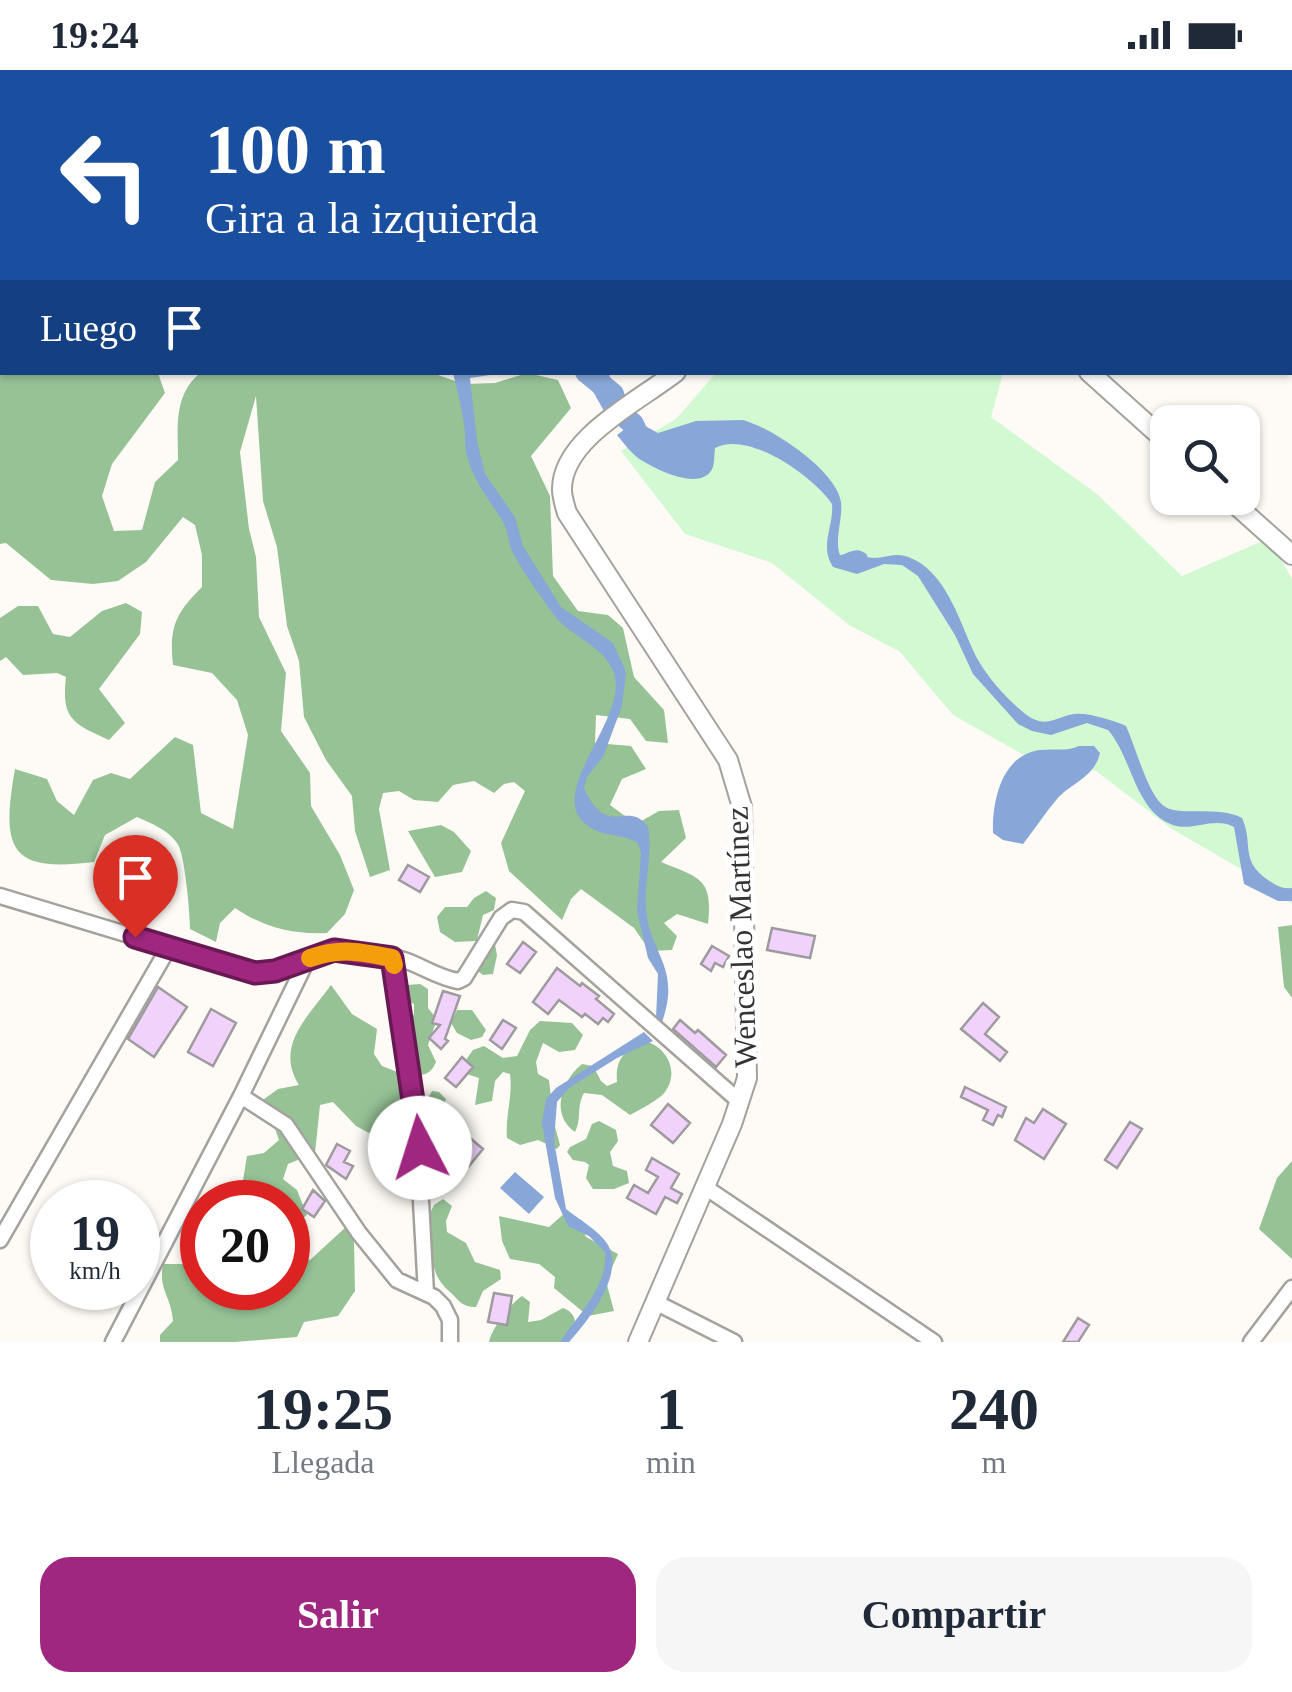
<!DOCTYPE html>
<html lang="es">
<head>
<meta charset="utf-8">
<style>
	body { margin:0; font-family:Georgia,serif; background:#f6f6f7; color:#1f2937; height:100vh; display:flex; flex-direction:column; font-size:38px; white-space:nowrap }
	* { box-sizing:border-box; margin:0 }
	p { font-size:32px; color:#747a83 }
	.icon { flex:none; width:55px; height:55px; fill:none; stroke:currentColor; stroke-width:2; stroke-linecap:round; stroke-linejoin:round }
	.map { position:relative; height:1272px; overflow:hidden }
	.side { display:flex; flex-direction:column; background:#fff; flex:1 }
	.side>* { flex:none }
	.top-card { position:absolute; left:0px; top:0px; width:1292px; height:305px; box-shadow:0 2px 8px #0004; background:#1a4fa0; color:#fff; overflow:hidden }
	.fabs { position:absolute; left:1150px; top:335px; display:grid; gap:20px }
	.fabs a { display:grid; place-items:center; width:110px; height:110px; border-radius:20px; background:#fff; box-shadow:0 2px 8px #0004; font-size:50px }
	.speed { position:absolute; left:30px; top:1110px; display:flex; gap:20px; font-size:50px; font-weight:700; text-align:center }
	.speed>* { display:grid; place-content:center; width:130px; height:130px; border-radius:50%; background:#fff; box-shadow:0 2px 8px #0004; line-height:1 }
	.speed small { font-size:25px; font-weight:400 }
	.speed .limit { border:15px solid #d22; background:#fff; color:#111 }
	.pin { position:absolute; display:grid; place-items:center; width:85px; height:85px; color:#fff; margin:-102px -42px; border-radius:50% 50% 50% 0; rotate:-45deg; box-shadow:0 0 10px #0007 }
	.pin .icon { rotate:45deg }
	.me { position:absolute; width:110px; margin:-55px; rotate:355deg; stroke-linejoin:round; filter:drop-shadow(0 0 8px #0008) }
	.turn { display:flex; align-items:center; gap:35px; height:210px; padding:0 40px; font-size:45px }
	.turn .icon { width:130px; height:130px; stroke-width:2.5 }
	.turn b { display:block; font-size:70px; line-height:85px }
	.then { display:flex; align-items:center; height:95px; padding:0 40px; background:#0003; gap:20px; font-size:38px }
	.eta { display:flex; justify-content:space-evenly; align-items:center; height:170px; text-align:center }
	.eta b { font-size:60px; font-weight:600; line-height:70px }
	.action { display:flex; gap:20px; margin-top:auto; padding:20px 40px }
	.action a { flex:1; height:115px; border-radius:30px; background:#a0277f; color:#fff; font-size:40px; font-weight:600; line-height:115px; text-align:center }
	.action a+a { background:#f6f6f7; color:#1f2937 }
	.status { display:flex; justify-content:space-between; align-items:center; height:70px; padding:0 50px; background:#fff; direction:ltr }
	.status svg { height:28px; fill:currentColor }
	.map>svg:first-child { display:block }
	.green { fill:#d2f9d2 }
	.forest { fill:#96c296 }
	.water { fill:#88a6d7 }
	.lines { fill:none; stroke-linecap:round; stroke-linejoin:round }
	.river { stroke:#88a6d7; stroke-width:22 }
	.building { fill:#f1d2fa; stroke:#9e9b9f; stroke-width:2.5 }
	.minor-casing { stroke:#a4a29d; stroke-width:19 }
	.major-casing { stroke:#a4a29d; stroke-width:22 }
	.minor { stroke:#fff; stroke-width:14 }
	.major { stroke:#fff; stroke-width:18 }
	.route-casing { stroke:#681953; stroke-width:25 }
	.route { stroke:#a0277f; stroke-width:18 }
	.slow { stroke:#f59e0b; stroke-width:18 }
	.labels { text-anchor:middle; stroke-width:10; stroke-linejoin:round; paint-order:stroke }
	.street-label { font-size:32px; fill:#343331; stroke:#fff }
</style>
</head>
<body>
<div class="status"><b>19:24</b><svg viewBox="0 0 49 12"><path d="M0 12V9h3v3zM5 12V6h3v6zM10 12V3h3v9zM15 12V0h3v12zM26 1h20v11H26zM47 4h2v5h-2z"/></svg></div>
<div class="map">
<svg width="1292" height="1272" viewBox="0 0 1292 1272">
	<rect width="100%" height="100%" fill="#fefbf6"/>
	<path class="green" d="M716,303H1003L991,347L1097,424L1182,506L1269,468L1292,509V834L1246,802L1172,759L1096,701L1029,688L953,645L900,582L849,555L772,493L685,464L621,381L676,349Z"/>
	<path class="forest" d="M0,0H9L2,2V262Z
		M429,302L464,314L495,313L527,303L558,310L571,338L531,386L550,426L553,506L578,541L608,545L623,558L634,607L664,640L668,673L646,671L630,649L596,645L595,673L631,676L646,699L622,709L610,735L636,754L659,741L679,740L686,768L661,792C700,808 713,808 708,854L677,844L664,853L677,866L672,880L650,881L634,858L581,819L571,829L562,850L509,801L501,773L525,721L514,712L504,714L494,723L474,711L453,715L438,732L414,730L399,721L383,723L379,739L390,800L370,807L355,761L352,726L326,690L304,647L299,591L287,556L277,477L263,431L256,326L240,382L249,459L256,487L259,547L286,603L281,661L310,703L311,736L340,785L354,820L345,844L327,863C293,865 263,857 235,838L220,853L216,872L190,859C190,844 185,783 177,773C167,759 152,754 137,747L105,765L94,792C12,802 0,783 15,699L47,709L57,731L74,745L93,710L111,703L130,709L175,667L193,675L201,743L233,759L248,665L237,630L212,603L173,595C169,557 175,544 202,517V485L195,455L183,447L146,492L118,511L93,514L51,510L6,473L0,474V305L6,303H158L165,323L112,394L102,426L114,461L142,460L155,412L178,390C178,357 173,326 200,303Z
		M126,533L142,542L140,564L99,619L125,653L109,670C73,654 61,649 66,607L57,603L23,605L6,587L0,591V548L18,536H38L53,564L70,567L102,541Z
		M441,755L454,762L471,781L462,802L435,807L408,761Z
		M486,821L496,828L494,840L483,845L477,870L484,866L494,869L497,885L493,904L483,905L471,896L476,871L455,872L440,862L437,847L445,837H467L474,828Z
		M1292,855V928L1284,917L1278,857Z
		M420,914L428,919V938L437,949L428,975L436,992C432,1002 425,1007 414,1004V969L406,958L414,944V934L404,929L403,922L407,915Z
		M331,915L352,944L377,959L374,984L382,996L405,1005L397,1044L369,1063L356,1056L333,1032L320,1035L315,1083L288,1094L283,1109L297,1120L307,1145L292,1156L289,1184L310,1190L347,1156L354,1172L355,1221L338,1246L304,1252L297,1267L235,1272H160V1265L173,1251C171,1225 158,1220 163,1194H184L202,1208V1218H288V1132H246L243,1110L247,1086L264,1083L279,1070L272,1050L260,1032L278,1019L299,1015C274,975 309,946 331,915Z
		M457,940H472L486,960L482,967L471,970L457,963L451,953Z
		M540,951L572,953L583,965L575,980L559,982L543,973L536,992L538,1004L549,1010L554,1053L560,1075L557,1079L538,1070L520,1075L507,1068C505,1046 513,1026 510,1004L503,1002L495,1011L492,1031L475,1035L479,1008L464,1003L463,994L473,980L484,976L503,988L517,986L530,960Z
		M644,971C667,976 680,1002 665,1022C659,1030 639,1040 630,1045L602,1025L584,1023C576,1037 582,1049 575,1062C550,1045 561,1011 582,994L593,996L601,1011L607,1016L617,1012C615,988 625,981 644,971Z
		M432,1021L439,1022L446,1029L435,1061L438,1078L462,1093L459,1105C426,1106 423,1072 418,1046Z
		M599,1051L616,1060L618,1071L610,1082L613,1096L627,1101L629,1113L614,1119H593L586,1108L589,1095L585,1092L573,1090L567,1082L570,1077L586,1069L592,1054Z
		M1292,1091V1189L1259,1159L1277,1108Z
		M443,1129L452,1136L446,1151L447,1162L466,1173L475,1192L500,1200L501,1209L483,1221L476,1237C461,1237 459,1230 449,1221C425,1200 437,1179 424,1155L434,1135Z
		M566,1142L580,1150L586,1167L618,1184L606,1211L614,1241L588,1246L554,1218L555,1207L539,1194L510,1189L502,1171L499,1146L549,1157Z
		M522,1226L530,1232L528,1252L541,1250L563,1238C581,1245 576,1260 565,1272H489C491,1259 512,1232 522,1226Z"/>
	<path class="water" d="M453,303H503L470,308L477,371L485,404L515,447L523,476L561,537L613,573L626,602L622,636L603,687L587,707L584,718C608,771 627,728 648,757C653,783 644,811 646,837C648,883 682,896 662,952L656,948L658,904L648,888L637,841L641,783L638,773C624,764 609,767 595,760C534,731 630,651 614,603C605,578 576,568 559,551C551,542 544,530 536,520C528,508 519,495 512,481C508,472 508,460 503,452C489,429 475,414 467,386C464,376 466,365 464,355C462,338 457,320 453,303Z
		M574,303H608L620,327L604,341L586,309Z
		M743,350C772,358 836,400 841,432C843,449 834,470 840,485C847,484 854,478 861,481C873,486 861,487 874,488C885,488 893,483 905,486C948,499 960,556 978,590C989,609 1007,629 1024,643C1050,663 1058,642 1082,644C1091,644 1119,652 1126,656C1135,675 1148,725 1164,736C1178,747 1218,735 1242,748C1254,774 1239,790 1268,810C1277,816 1281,819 1292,818V831H1278L1244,814L1234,757C1213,746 1193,762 1173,755C1135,742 1132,687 1108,660L1087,653L1051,665L1032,661L1018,654L973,604L955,565L918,506L902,495L884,494L857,504L833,497C819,475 834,457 832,434C813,406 748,360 715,378C714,385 715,396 711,401C697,421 653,398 638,388C630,382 623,372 617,365L636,351L658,363L696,351Z
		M1079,676H1094L1100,683C1094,708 1072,712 1057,729C1045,743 1035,759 1023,774L1003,770L993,763C992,732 1001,685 1040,680C1055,678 1066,682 1079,676Z
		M644,962L653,971L617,988L569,1018L557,1032L554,1071L566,1139C578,1149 599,1160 608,1175C625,1205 588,1251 569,1272H560C578,1244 608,1218 605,1182L589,1166L568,1156L555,1128L542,1053L546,1029L556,1018Z
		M515,1102L544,1127L529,1144L500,1118Z"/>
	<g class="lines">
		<path class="river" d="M586,302L613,324L618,341L633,354L638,365L650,377"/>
	</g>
	<path class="building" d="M408,795L429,807L420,822L399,810Z
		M772,858L815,866L810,888L767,880Z
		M523,872L536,882L520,903L507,894Z
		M712,876L729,886L723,897L715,893L711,901L701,894Z
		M557,898L580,916L582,913L599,926L596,929L614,944L608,952L603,948L598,954L585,944L582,947L559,930L548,944L533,932Z
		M158,917L187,937L154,987L128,969Z
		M443,921L460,926L445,969L448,971L441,979L429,968L440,955L432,953Z
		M983,933L999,947L985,964L1007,982L1000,991L961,959Z
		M211,939L236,953L213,996L188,982Z
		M503,950L516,958L502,979L490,970Z
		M680,950L695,963L698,960L726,985L716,997L673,959Z
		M462,987L473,997L456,1017L445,1008Z
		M965,1017L1006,1037L1002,1047L998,1045L993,1055L983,1050L988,1040L961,1027Z
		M668,1034L690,1053L673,1073L651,1055Z
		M1043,1039L1066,1054L1044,1089L1015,1070L1026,1048L1034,1053Z
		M1130,1052L1142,1059L1117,1098L1105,1090Z
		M457,1057L483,1079L469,1096L442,1074Z
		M337,1074L350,1081L344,1092L353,1096L346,1109L326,1095Z
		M652,1088L679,1104L671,1118L682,1124L677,1133L665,1127L656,1144L627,1128L634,1115L648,1123L658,1107L646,1100Z
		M313,1120L325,1131L314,1147L302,1139Z
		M494,1223L512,1226L507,1255L488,1252Z
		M1078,1248L1089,1255L1078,1272H1063Z"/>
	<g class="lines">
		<defs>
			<path id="minor" d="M750,0L753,2
				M1119,0L1122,2
				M1270,0L1272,2
				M1005,2L1008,0
				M1184,2L1199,0
				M1290,29L1292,32
				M0,826L255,903L275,901L308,888
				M393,888L416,1040L426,1223
				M241,1026L286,1055L359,1163L397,1210L434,1227L443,1236L450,1250V1272
				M705,1117L934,1272
				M0,1170L169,877
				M655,1232L734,1272
				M113,1272L241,1026L308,888C339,878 372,880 404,890C422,896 439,908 458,911L464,908L501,848L512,840L524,842L739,1031
				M1251,1272L1292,1218"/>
			<path id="major" d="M1089,302L1168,373
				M1228,428L1292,485
				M638,1272L732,1054L747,1008L742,737L728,690L567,443C565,436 562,427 562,420C561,369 639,331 676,302"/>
		</defs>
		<use href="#minor" class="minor-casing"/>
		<use href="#major" class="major-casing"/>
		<use href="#minor" class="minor"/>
		<use href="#major" class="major"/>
	</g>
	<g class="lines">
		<defs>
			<path id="route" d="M135,867L255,903L275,901L334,880L392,888L420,1078"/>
		</defs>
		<use href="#route" class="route-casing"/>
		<use href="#route" class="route"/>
		<path class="slow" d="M310,888C342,877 360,882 392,888L394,895"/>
	</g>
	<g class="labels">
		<g class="street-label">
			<text transform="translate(741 867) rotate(-92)" y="11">Wenceslao Martínez</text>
		</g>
	</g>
</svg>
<div class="fabs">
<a><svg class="icon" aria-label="search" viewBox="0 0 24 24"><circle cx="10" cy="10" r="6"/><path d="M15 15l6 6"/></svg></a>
</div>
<div class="speed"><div>19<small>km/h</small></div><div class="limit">20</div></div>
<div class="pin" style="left:135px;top:867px;background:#d93025"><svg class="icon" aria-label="arrive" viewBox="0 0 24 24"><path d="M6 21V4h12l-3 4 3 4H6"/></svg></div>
<svg class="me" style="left:420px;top:1078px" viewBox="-20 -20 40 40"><circle r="19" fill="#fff"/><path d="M0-13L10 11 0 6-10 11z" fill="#a0277f"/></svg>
<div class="top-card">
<div class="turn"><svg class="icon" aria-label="left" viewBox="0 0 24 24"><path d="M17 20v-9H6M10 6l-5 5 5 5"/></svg><div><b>100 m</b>Gira a la izquierda</div></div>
<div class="then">Luego<svg class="icon" aria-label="arrive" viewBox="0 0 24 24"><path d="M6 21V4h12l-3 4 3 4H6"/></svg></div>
</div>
</div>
<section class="side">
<div class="eta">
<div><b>19:25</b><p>Llegada</p></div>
<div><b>1</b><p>min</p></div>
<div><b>240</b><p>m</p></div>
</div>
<div class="action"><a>Salir</a><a>Compartir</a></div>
</section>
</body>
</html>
